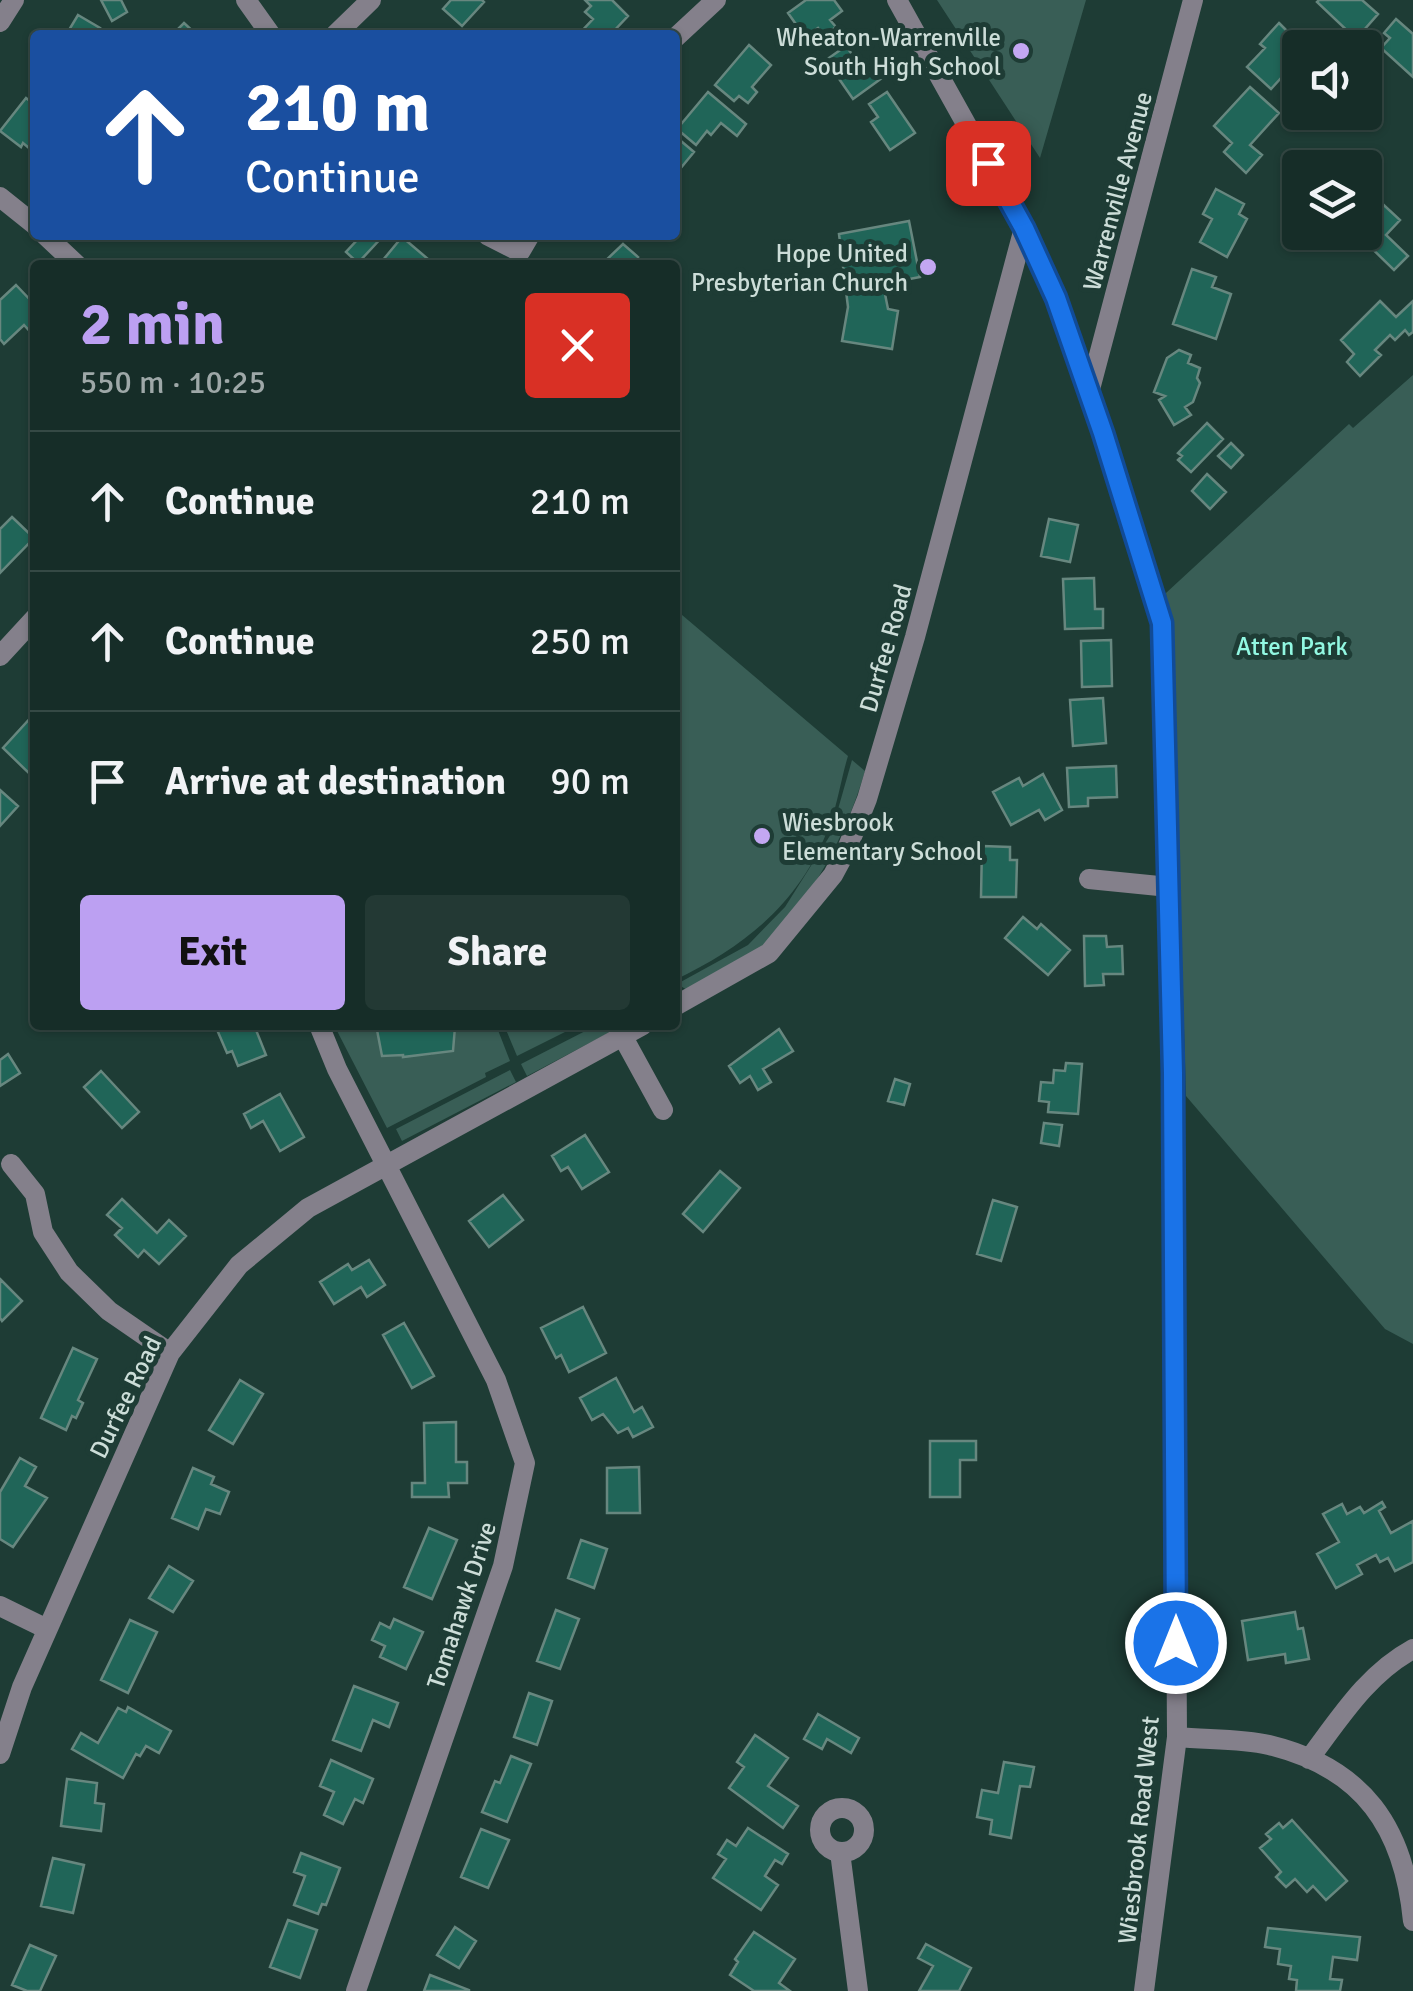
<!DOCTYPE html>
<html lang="en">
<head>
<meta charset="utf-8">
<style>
	body { margin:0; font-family:Signika,sans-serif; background:#233934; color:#f1f3f6; height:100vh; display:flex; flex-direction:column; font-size:38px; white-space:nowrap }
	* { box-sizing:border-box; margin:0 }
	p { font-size:32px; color:#9ea8a8 }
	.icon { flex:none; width:55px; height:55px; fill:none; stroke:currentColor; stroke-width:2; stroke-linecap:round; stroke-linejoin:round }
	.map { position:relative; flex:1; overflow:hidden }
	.details { position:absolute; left:30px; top:260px; width:650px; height:770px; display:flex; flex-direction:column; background:#162d28; border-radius:10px; box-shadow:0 2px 8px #0004,0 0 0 2px #354945 }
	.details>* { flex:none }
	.hud { position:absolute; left:30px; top:30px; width:650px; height:210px; border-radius:10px; box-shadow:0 2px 8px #0004,0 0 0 2px #354945; background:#1a4fa0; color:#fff; overflow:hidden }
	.tools { position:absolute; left:1282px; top:30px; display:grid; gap:20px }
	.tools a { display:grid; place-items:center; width:100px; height:100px; border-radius:10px; background:#162d28; box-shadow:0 2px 8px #0004,0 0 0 2px #354945; font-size:50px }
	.pin { position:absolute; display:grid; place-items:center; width:85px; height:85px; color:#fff; margin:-42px; border-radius:20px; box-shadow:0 5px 15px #0006 }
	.me { position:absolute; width:110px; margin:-55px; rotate:0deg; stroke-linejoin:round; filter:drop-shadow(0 0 8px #0008) }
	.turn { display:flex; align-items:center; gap:35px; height:210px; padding:0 50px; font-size:45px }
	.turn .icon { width:130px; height:130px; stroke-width:2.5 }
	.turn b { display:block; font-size:70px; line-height:85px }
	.round { display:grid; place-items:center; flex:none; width:105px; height:105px; border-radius:10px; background:#233934 }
	.summary { display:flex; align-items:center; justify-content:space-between; height:170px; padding:0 50px }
	h1 { font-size:60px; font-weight:800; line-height:75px; color:#bca0f2 }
	.action { display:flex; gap:20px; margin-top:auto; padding:20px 50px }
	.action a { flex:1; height:115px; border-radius:10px; background:#bca0f2; color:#111; font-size:40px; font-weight:800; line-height:115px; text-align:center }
	.action a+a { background:#233934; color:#f1f3f6 }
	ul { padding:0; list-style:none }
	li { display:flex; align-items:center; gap:30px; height:140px; padding:0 50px; border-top:2px solid #354945 }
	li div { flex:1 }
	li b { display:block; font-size:38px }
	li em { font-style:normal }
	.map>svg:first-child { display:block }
	.green { fill:#395e56 }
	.building { fill:#206558; stroke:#67877f; stroke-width:2.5 }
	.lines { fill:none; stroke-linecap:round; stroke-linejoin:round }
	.street { stroke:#84808b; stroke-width:20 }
	.route-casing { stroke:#114b97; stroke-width:25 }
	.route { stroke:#1a73e8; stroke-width:18 }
	.poi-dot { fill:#c3a7f2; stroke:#1e3c35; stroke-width:4 }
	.labels { text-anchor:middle; stroke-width:10; stroke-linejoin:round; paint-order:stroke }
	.poi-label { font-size:25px; fill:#ccddd8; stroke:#1e3c35; text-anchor:end }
	.street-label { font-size:25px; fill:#ccddd8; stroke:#1e3c35 }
	.park-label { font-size:25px; fill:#92f8e2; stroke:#1e3c35 }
</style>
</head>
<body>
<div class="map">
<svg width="1413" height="1991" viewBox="0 0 1413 1991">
	<rect width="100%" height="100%" fill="#1e3c35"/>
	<path class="green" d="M937,0H1086L1040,158Z
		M1413,375V1344L1385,1329L1186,1096L1174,688L1166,593L1349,424L1353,428Z
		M675,609L848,756C841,779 838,802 830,824C801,902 747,945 675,980L679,960L675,957Z
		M852,760L865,771C846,835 813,899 763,946C743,964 712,977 689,991L677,984L748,945L785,907L831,834Z
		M334,1025H380L377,1030L382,1056L431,1055L455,1036V1027L496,1025L510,1061L485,1073L486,1077L387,1128Z
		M504,1025H579L517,1056Z
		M597,1025H611L614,1030L527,1076L521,1064Z
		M510,1070L516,1082L402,1141L396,1129Z"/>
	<path class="building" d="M101,0H121L127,12L112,21Z
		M451,0H482L484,2L462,26L443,9Z
		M585,0H612L628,16L610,35H578L593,19L585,12L591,6Z
		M806,0H834L842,11L830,20L836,27L824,36L818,28L805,37L788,13Z
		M1319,0H1362L1378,14L1356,39L1317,2Z
		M78,15L100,28L96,35H66Z
		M1396,19L1413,34V77L1381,48L1390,38L1384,33Z
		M184,23L197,35H172Z
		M1279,23L1304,48H1300V57L1271,89L1247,67L1265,48L1260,44Z
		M749,45L771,65L752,87L757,92L748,103L739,96L734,101L715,85Z
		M846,46L864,71L872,65L882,78L853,99L826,60Z
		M1250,87L1279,113L1250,145L1262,155L1246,173L1224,152L1232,143L1214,126Z
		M708,92L746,124L737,136L721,123L711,135L707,131L696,145L677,129Z
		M887,92L915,133L890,150L871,122L878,117L869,104Z
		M26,98L35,105V153L23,143L21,147L0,131Z
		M675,136L694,152L675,175Z
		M1216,189L1244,204L1239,214L1247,219L1227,257L1200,242L1212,219L1203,214Z
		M1374,196L1400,220L1386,235L1408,256L1394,270L1355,232H1365V205Z
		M909,221L920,277L883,284L888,309L898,311L892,349L842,341L848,307L839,234Z
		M354,235H384L358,263L346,252L358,239Z
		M402,237L435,265H388L383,260Z
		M623,244L638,257L631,265H601Z
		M1192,269L1216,277L1212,287L1231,294L1216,339L1173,324Z
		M16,285L35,305V337L24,325L4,344L0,339V300Z
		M1380,301L1396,317L1413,301V332L1409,335L1405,330L1395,340L1390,335L1375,350L1381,355L1360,376L1347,362L1354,354L1341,340Z
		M1179,350L1191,355L1188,363L1200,368L1197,378L1200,383L1193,402L1185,407L1191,415L1174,425L1159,400L1165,396L1154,392L1167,358Z
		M1207,423L1223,439L1191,472L1178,460L1182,456L1178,453Z
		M1231,443L1243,455L1231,468L1218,456Z
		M1207,474L1226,492L1210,509L1192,491Z
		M12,517L34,538L0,573V529Z
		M1049,519L1078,525L1070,562L1041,556Z
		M1094,578L1095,609H1103V628L1065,629L1063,579Z
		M1111,640L1112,686L1082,687L1081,641Z
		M1103,698L1106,743L1073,746L1070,700Z
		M35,713V777L34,778L3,748Z
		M1116,766L1117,797L1088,798V806L1069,807L1067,768Z
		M1043,774L1062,810L1045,820L1039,810L1011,825L993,792L1019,778L1023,786Z
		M0,790L18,806L0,826Z
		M982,846L1010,847V860H1017L1016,897H981Z
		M1023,917L1037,929L1041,924L1070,950L1048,975L1005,938Z
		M1084,936H1106L1107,947L1122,946L1123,974H1103L1104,985L1085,986Z
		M215,1025H254L266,1055L238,1066L232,1051L227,1053Z
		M380,1025H482L455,1027L453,1051L403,1057V1055L382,1056L377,1030Z
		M779,1029L793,1051L763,1069L771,1082L758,1090L750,1076L740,1083L729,1066Z
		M8,1054L20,1073L0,1086V1060Z
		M1066,1063L1082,1064L1078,1114L1048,1112L1049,1102L1039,1101L1041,1082L1053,1083L1054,1070L1065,1071Z
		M101,1071L139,1112L122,1128L84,1087Z
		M895,1079L910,1084L904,1105L888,1101Z
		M280,1094L304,1137L280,1151L263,1121L251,1128L244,1114Z
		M1044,1123L1062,1125L1059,1146L1041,1143Z
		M585,1135L609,1172L582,1189L568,1167L561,1171L552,1156Z
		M720,1171L740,1188L703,1232L683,1214Z
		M503,1195L523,1220L489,1247L469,1221Z
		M122,1199L157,1233L169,1220L186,1236L159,1264L144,1250L138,1257L115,1235L122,1228L107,1215Z
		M993,1200L1017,1207L1001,1261L977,1254Z
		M369,1260L385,1285L367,1297L361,1287L334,1304L320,1282L348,1264L352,1270Z
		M0,1279L22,1301L2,1321L0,1318Z
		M583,1307L606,1353L569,1372L561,1355L556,1358L541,1328Z
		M404,1323L434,1376L412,1388L383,1335Z
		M73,1348L97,1359L78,1400L83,1403L76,1418L72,1416L66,1430L41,1418Z
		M616,1378L634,1412L642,1407L653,1427L633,1437L628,1428L618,1433L603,1414L592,1420L580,1398Z
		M240,1380L263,1394L233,1444L209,1430Z
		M456,1422V1462H467V1483H448L449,1497H412V1483H425L424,1423Z
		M930,1441H976V1460H960V1497H930Z
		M20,1458L36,1467L25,1486L47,1498L13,1547L0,1539V1492Z
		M639,1467L640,1513H607V1468Z
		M193,1468L214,1477L211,1484L229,1492L220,1514L206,1509L198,1529L172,1518Z
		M1382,1502L1385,1507L1379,1511L1391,1533L1413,1521V1562L1395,1571L1388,1558L1380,1562L1376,1555L1357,1565L1362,1574L1336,1588L1317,1554L1339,1542L1323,1514L1342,1504L1347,1514L1360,1507L1364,1513Z
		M429,1528L457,1540L432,1599L404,1587Z
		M581,1540L607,1549L594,1588L568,1578Z
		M169,1566L193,1581L173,1612L149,1598Z
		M556,1610L579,1619L560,1669L537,1661Z
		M1295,1612L1298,1629L1303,1628L1309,1659L1286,1663L1285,1654L1248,1660L1242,1621Z
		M394,1619L423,1632L406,1669L380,1657L385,1646L372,1640L380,1623L390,1628Z
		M130,1620L157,1632L128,1693L101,1680Z
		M354,1686L398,1703L389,1727L373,1720L361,1751L333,1740Z
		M529,1693L552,1701L537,1745L514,1737Z
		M128,1707L171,1731L159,1753L146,1746L140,1756L136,1754L123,1778L72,1749L81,1733L98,1743L118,1708L126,1712Z
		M818,1714L859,1738L851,1753L827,1739L822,1749L804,1739Z
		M755,1735L788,1758L768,1786L798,1806L783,1828L729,1788L744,1767L737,1762Z
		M511,1756L531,1764L507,1822L482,1812L495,1781L500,1783Z
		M331,1760L373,1779L363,1803L355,1799L343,1824L324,1815L334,1792L320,1786Z
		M1004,1762L1034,1767L1030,1787L1020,1786L1011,1838L990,1834L992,1820L977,1817L982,1790L998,1793Z
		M67,1779L97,1783L95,1803L104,1804L101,1831L61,1826Z
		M1292,1820L1347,1881L1326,1900L1313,1886L1307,1892L1295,1879L1286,1887L1276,1877L1281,1872L1260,1848L1271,1839L1266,1834L1279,1823L1283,1828Z
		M748,1828L788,1854L782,1864L775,1860L765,1876L778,1885L761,1910L713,1878L726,1859L718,1854L727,1840L736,1846Z
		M481,1829L509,1840L488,1888L461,1877Z
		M301,1853L340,1868L326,1905L322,1904L318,1914L294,1905L305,1876L294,1872Z
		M53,1858L84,1865L73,1913L41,1906Z
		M288,1920L317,1930L300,1978L270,1967Z
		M455,1927L476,1941L459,1968L437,1955Z
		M1268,1928L1360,1937L1357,1960L1333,1957L1330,1979L1342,1980L1340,1991H1296L1297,1980L1289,1979L1291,1966L1278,1964L1280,1949L1265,1947Z
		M754,1932L795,1959L779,1983L790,1991H754L730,1975L738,1962L735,1959Z
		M926,1944L971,1968L959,1991H919L933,1966L918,1958Z
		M30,1945L56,1956L40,1991H27L12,1985Z
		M430,1975L469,1990V1991H424Z"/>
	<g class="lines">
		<path class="street" d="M246,0L271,35
			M897,0L1024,228L1056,298L1103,433L1162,623L1173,1073L1177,1737L1144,1991
			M0,22L14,0
			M335,35L371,0
			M675,38L716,0
			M0,197L35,225
			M45,235L77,265
			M487,235L520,252L530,235
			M1089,393L1193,0
			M0,656L35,618
			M1089,879L1169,887
			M675,1006L769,953L833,875L847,849L867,799L915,637L1024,228
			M319,1025L337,1069L496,1380L525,1463L503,1566L356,1991
			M623,1037L663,1110
			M11,1164L35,1194L43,1232L69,1272L109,1311L170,1353
			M0,1606L47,1629
			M1177,1737C1207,1740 1240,1738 1269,1745C1364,1768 1404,1828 1413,1921
			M0,1754L22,1687L170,1353L239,1265L308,1208L643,1025
			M1309,1759C1340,1718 1367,1674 1413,1649
			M820 1830a22 22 0 1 1 44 0a22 22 0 1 1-44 0Z
			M840,1852L858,1991"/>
	</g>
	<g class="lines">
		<defs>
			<path id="route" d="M988,163L1024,228L1056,298L1103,433L1162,623L1173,1073L1176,1643"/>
		</defs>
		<use href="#route" class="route-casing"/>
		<use href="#route" class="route"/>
	</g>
	<g class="poi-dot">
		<circle cx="1021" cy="51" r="10"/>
		<circle cx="928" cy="267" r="10"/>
		<circle cx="762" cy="836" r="10"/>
	</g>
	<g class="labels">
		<g class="poi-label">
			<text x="1001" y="46">Wheaton-Warrenville<tspan x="1001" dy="29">South High School</tspan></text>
			<text x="908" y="262">Hope United<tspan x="908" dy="29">Presbyterian Church</tspan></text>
			<text x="782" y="831" text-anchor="start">Wiesbrook<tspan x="782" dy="29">Elementary School</tspan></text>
		</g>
		<g class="street-label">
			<text transform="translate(1117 191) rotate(-75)" y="9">Warrenville Avenue</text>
			<text transform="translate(885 648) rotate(-74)" y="9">Durfee Road</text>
			<text transform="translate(125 1397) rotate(-64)" y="9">Durfee Road</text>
			<text transform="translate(461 1605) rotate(-72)" y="9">Tomahawk Drive</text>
			<text transform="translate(1138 1830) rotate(-84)" y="9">Wiesbrook Road West</text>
		</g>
		<g class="park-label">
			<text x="1292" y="655">Atten Park</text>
		</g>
	</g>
</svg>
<div class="tools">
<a><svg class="icon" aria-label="sound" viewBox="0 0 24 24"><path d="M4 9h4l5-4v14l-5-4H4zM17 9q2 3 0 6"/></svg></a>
<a><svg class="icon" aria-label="layers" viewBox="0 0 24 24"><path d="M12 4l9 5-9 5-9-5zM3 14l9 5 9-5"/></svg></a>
</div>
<div class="pin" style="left:988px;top:163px;background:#d93025"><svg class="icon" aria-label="arrive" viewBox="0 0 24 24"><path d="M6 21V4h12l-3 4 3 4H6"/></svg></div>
<svg class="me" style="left:1176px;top:1643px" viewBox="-20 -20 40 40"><circle r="17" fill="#1a73e8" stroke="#fff" stroke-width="3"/><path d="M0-11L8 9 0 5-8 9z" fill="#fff"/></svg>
<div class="hud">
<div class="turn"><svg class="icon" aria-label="ahead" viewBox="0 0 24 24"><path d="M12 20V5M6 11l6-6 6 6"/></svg><div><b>210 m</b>Continue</div></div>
</div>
<section class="details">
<div class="summary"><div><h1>2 min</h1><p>550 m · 10:25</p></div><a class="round" style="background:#d93025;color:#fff"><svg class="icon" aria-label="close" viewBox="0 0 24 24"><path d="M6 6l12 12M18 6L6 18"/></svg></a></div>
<ul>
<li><svg class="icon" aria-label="ahead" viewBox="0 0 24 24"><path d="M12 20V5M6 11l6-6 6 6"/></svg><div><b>Continue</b></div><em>210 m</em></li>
<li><svg class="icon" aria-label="ahead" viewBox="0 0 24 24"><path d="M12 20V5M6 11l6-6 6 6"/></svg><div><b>Continue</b></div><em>250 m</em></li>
<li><svg class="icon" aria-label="arrive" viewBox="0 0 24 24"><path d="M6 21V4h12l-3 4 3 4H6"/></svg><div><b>Arrive at destination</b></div><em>90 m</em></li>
</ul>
<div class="action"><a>Exit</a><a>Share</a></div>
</section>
</div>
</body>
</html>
